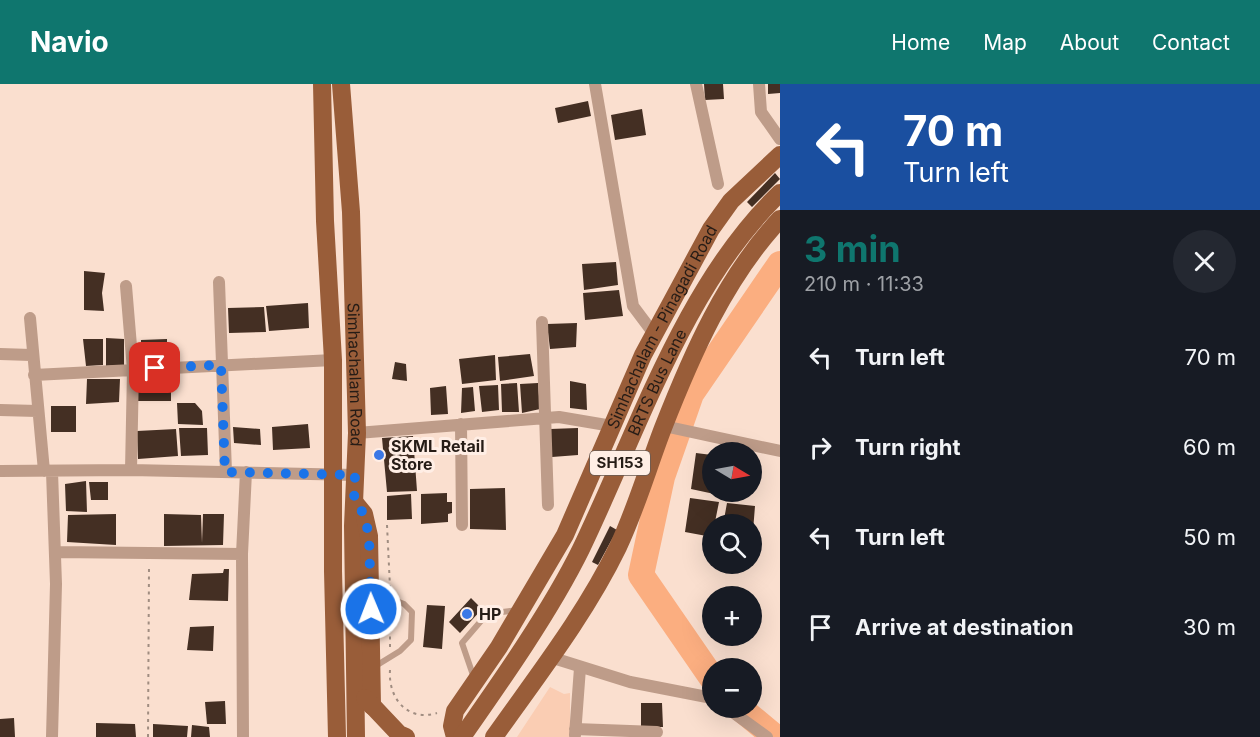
<!DOCTYPE html>
<html lang="en">
<head>
<meta charset="utf-8">
<style>
	body { margin:0; font-family:Inter,sans-serif; background:#242831; color:#f1f3f6; height:100vh; display:flex; flex-direction:column; font-size:22px; white-space:nowrap }
	* { box-sizing:border-box; margin:0 }
	p { font-size:20px; color:#9ea1a6 }
	.icon { flex:none; width:33px; height:33px; fill:none; stroke:currentColor; stroke-width:2; stroke-linecap:round; stroke-linejoin:round }
	.map { position:relative; flex:1; overflow:hidden }
	.side { display:flex; flex-direction:column; background:#171b24; width:480px }
	.side>* { flex:none }
	.guide { background:#1a4fa0; color:#fff; overflow:hidden }
	.needle { width:39px; rotate:100deg }
	.buttons { position:absolute; left:702px; top:358px; display:grid; gap:12px }
	.buttons a { display:grid; place-items:center; width:60px; height:60px; border-radius:50%; background:#171b24; box-shadow:0 6px 24px #0002; font-size:30px }
	.pin { position:absolute; display:grid; place-items:center; width:51px; height:51px; color:#fff; margin:-26px; border-radius:12px; box-shadow:0 3px 9px #0006 }
	.me { position:absolute; width:66px; margin:-33px; rotate:359deg; stroke-linejoin:round; filter:drop-shadow(0 0 4px #0008) }
	.turn { display:flex; align-items:center; gap:21px; height:126px; padding:0 24px; font-size:27px }
	.turn .icon { width:78px; height:78px; stroke-width:2.5 }
	.turn b { display:block; font-size:42px; line-height:51px }
	.round { display:grid; place-items:center; flex:none; width:63px; height:63px; border-radius:32px; background:#242831 }
	.head { display:flex; align-items:center; justify-content:space-between; height:102px; padding:0 24px }
	h1 { font-size:36px; font-weight:700; line-height:45px; color:#0f766e }
	ul { padding:0; list-style:none }
	li { display:flex; align-items:center; gap:18px; height:90px; padding:0 24px }
	li div { flex:1 }
	li b { display:block; font-size:22px }
	li em { font-style:normal }
	header { display:flex; align-items:center; gap:36px; box-sizing:border-box; height:84px; padding:0 30px; background:#0f766e; color:#fff }
	header strong { font-size:28px }
	nav { display:flex; gap:33px; margin-inline-start:auto; font-size:21px }
	main { display:flex; flex:1; min-height:0 }
	.map>svg:first-child { display:block }
	.green { fill:#facdb3 }
	.lines { fill:none; stroke-linecap:round; stroke-linejoin:round }
	.river { stroke:#fbae80; stroke-width:26 }
	.building { fill:#442f23 }
	.path { stroke:#a08d81; stroke-width:2; stroke-dasharray:3 4.5; stroke-linecap:butt }
	.lane { stroke:#be9c89; stroke-width:6 }
	.street { stroke:#be9c89; stroke-width:12 }
	.primary { stroke:#995d39; stroke-width:18 }
	.route { stroke:#1a73e8; stroke-width:10; stroke-dasharray:0 18 }
	.poi-dot { fill:#3b78e6; stroke:#ffeee5; stroke-width:2 }
	.labels { text-anchor:middle; stroke-width:6; stroke-linejoin:round; paint-order:stroke }
	.shield { fill:#ffeee5; stroke:#675b54; stroke-width:1.5 }
	.shield-label { font-size:15px; font-weight:bold; fill:#261c16 }
	.street-label { font-size:16px; fill:#261c16; stroke:#ffeee5 }
	.poi-label { font-size:16px; font-weight:bold; fill:#261c16; stroke:#ffeee5; text-anchor:start }
</style>
</head>
<body>
<header>
<strong>Navio</strong>
<nav><a>Home</a><a>Map</a><a>About</a><a>Contact</a></nav>
</header>
<main>
<div class="map">
<svg width="780" height="653" viewBox="0 0 780 653">
	<rect width="100%" height="100%" fill="#fadfcf"/>
	<path class="green" d="M550,603L564,610L570,609V653H517Z"/>
	<g class="lines">
		<path class="river" d="M712,594L641,491L662,393L691,310L780,180
			M740,624L775,653"/>
	</g>
	<path class="building" d="M704,0H723L724,15L705,16Z
		M768,0H780V9L768,10Z
		M588,17L591,32L558,39L555,24Z
		M642,25L646,51L615,56L611,31Z
		M775,89L780,95L752,123L747,118Z
		M616,178L618,201L584,206L582,180Z
		M84,187L105,189L102,209L104,227L84,226Z
		M619,206L623,232L585,236L583,209Z
		M308,219L309,244L269,247L266,222Z
		M264,223L266,248L229,249L228,224Z
		M577,239L576,263L550,265L547,240Z
		M106,254L124,255V281L106,282Z
		M83,255H103V281L86,282Z
		M167,255V274L141,275V256Z
		M530,270L534,292L500,297L498,273Z
		M495,271L496,296L462,300L459,275Z
		M395,278L406,280L407,297L392,295Z
		M171,292V317H136L137,294Z
		M87,295H120L119,318L86,320Z
		M570,297L586,300L587,326L570,324Z
		M517,299L519,328H502L501,300Z
		M538,299L540,325L522,329L520,300Z
		M498,301L499,326L482,328L479,302Z
		M446,302L448,330L431,331L430,304Z
		M473,303L475,327L461,329L462,304Z
		M177,319H195L202,327L203,341L178,340Z
		M51,322H76V348H51Z
		M308,340L310,364L273,366L272,343Z
		M233,343L260,345L261,361L234,359Z
		M179,344H207L208,371L181,372Z
		M578,344V371L552,373L550,345Z
		M176,345L178,372L138,375L137,347Z
		M413,352L417,407L387,408L382,354Z
		M696,369L712,371V408H719V411L691,405Z
		M86,397L87,428L66,427L65,400Z
		M89,398H108V416H91Z
		M505,404L506,446L470,445V405Z
		M447,409V418H452V429L448,430V438L421,440V410Z
		M411,410L412,435L387,436V412Z
		M690,414L719,418L712,453L685,448Z
		M727,419L755,422L753,447L752,441H723Z
		M116,430V461L67,458L68,431Z
		M164,430L201,431L202,459L203,430H224L223,461L164,462Z
		M610,442L617,446L598,481L592,478Z
		M224,485H229L228,517L189,516L192,490L223,489Z
		M471,514L482,525L460,549L449,538Z
		M427,521L445,522L442,565L423,563Z
		M214,542L213,567L187,566L190,543Z
		M225,617L226,640H207L205,618Z
		M641,619H662L663,643H641Z
		M14,634L15,653H0V635Z
		M96,639L135,640L136,653H96Z
		M153,640L188,642L187,653H153Z
		M192,641L209,643L210,653H191Z"/>
	<g class="lines">
		<path class="path" d="M387,441L390,503
			M390,563V526
			M390,586C388,615 408,638 437,629
			M148,653L149,483"/>
		<path class="lane" d="M374,583L400,567L411,556L412,528L404,520L374,508
			M474,594L462,559L487,530L518,526"/>
		<path class="street" d="M595,0L633,222L654,250
			M696,0L718,100
			M759,0L761,28L780,55
			M219,198L226,388
			M126,202L133,286L131,386
			M30,234L44,387
			M542,238L548,421
			M0,270L31,271
			M34,291L333,276
			M0,326L37,327
			M461,340L462,441
			M664,342L780,367
			M357,349L559,333L612,342
			M0,387L131,386L355,391
			M56,468L242,470
			M550,573L630,598L712,614
			M727,624L767,653
			M575,645L657,648
			M575,651L580,584
			M52,653L56,500L52,388
			M243,653L242,470L246,388"/>
		<g class="primary">
			<path d="M322,0L325,137L333,276V487L337,653"/>
			<path id="s1" d="M341,0L351,128L357,349L353,442L356,653"/>
			<path d="M355,419L364,430L369,452L372,622"/>
			<path d="M365,614L399,650L406,653"/>
			<path id="s2" d="M455,653L452,642L455,627L499,563L565,451L643,271L711,145L731,117L780,71"/>
			<path id="s3" d="M462,653C502,596 551,526 581,465C637,349 685,199 780,109"/>
			<path d="M494,653C537,592 585,531 618,463C636,425 648,383 663,344C692,270 725,194 780,135"/>
		</g>
	</g>
	<g class="lines">
		<path class="route" d="M155,284L221,281L225,388L355,391L354,417L364,430L369,452L371,525"/>
	</g>
	<g class="poi-dot">
		<circle cx="379" cy="371" r="6"/>
		<circle cx="467" cy="530" r="6"/>
	</g>
	<g class="labels">
		<rect class="shield" x="590" y="367" width="60" height="24" rx="4.5"/>
		<g class="shield-label">
			<text x="620" y="384">SH153</text>
		</g>
		<g class="street-label">
			<text dy="6" stroke="none"><textPath href="#s2" startOffset="464">Simhachalam - Pinagadi Road</textPath></text>
			<text dy="6" stroke="none"><textPath href="#s1" startOffset="291">Simhachalam Road</textPath></text>
			<text dy="6" stroke="none"><textPath href="#s3" startOffset="406">BRTS Bus Lane</textPath></text>
		</g>
		<g class="poi-label">
			<text x="391" y="368">SKML Retail<tspan x="391" dy="18">Store</tspan></text>
			<text x="479" y="536">HP</text>
		</g>
	</g>
</svg>
<div class="buttons">
<a><svg class="needle" viewBox="-14 -14 28 28"><path d="M0-13l5 13h-10z" fill="#e53935"/><path d="M0 13l5-13h-10z" fill="#9ea1a6"/></svg></a>
<a><svg class="icon" aria-label="search" viewBox="0 0 24 24"><circle cx="10" cy="10" r="6"/><path d="M15 15l6 6"/></svg></a>
<a>+</a>
<a>−</a>
</div>
<div class="pin" style="left:155px;top:284px;background:#d93025"><svg class="icon" aria-label="arrive" viewBox="0 0 24 24"><path d="M6 21V4h12l-3 4 3 4H6"/></svg></div>
<svg class="me" style="left:371px;top:525px" viewBox="-20 -20 40 40"><circle r="17" fill="#1a73e8" stroke="#fff" stroke-width="3"/><path d="M0-11L8 9 0 5-8 9z" fill="#fff"/></svg>
</div>
<section class="side">
<div class="guide">
<div class="turn"><svg class="icon" aria-label="left" viewBox="0 0 24 24"><path d="M17 20v-9H6M10 6l-5 5 5 5"/></svg><div><b>70 m</b>Turn left</div></div>
</div>
<div class="head"><div><h1>3 min</h1><p>210 m · 11:33</p></div><a class="round"><svg class="icon" aria-label="close" viewBox="0 0 24 24"><path d="M6 6l12 12M18 6L6 18"/></svg></a></div>
<ul>
<li><svg class="icon" aria-label="left" viewBox="0 0 24 24"><path d="M17 20v-9H6M10 6l-5 5 5 5"/></svg><div><b>Turn left</b></div><em>70 m</em></li>
<li><svg class="icon" aria-label="right" viewBox="0 0 24 24"><path d="M7 20v-9h11M14 6l5 5-5 5"/></svg><div><b>Turn right</b></div><em>60 m</em></li>
<li><svg class="icon" aria-label="left" viewBox="0 0 24 24"><path d="M17 20v-9H6M10 6l-5 5 5 5"/></svg><div><b>Turn left</b></div><em>50 m</em></li>
<li><svg class="icon" aria-label="arrive" viewBox="0 0 24 24"><path d="M6 21V4h12l-3 4 3 4H6"/></svg><div><b>Arrive at destination</b></div><em>30 m</em></li>
</ul>
</section>
</main>
</body>
</html>
